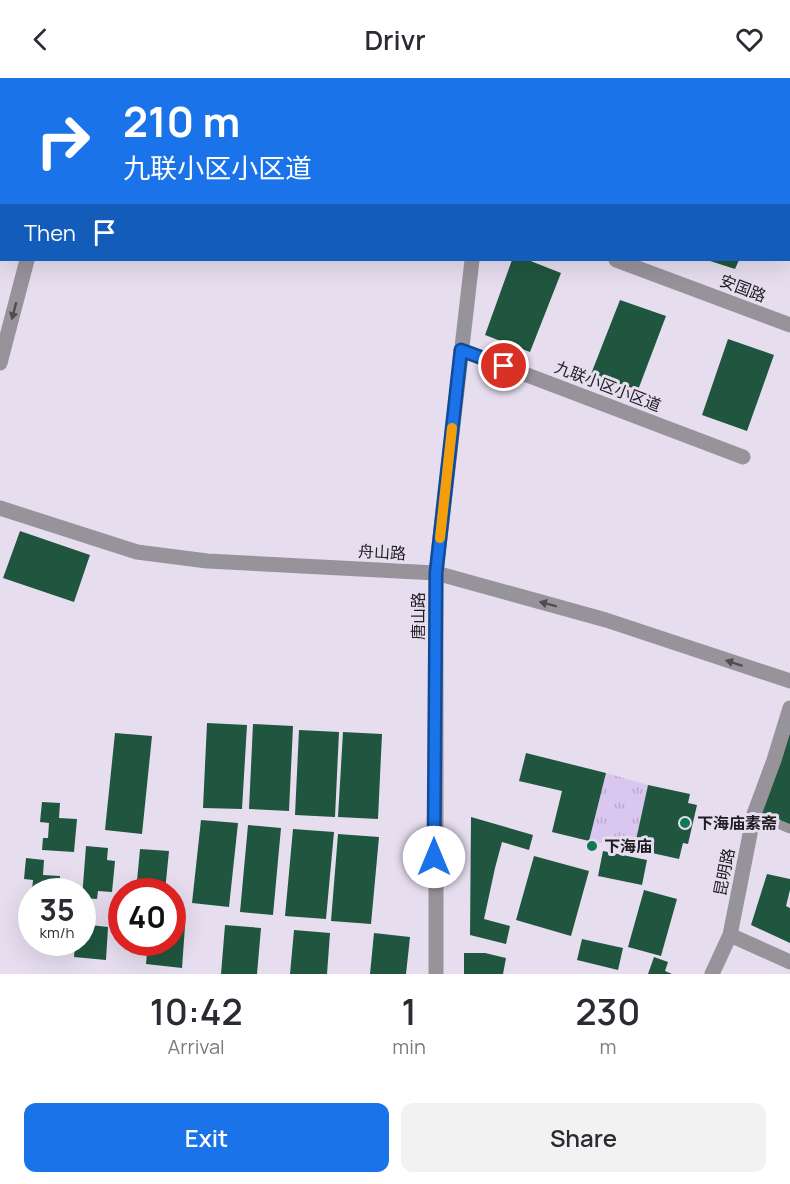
<!DOCTYPE html>
<html lang="en">
<head>
<meta charset="utf-8">
<style>
	body { margin:0; font-family:Manrope,"Noto Sans SC",sans-serif; background:#f2f2f3; color:#2b2b33; height:100vh; display:flex; flex-direction:column; font-size:22px; white-space:nowrap }
	* { box-sizing:border-box; margin:0 }
	p { font-size:20px; color:#7c7c81 }
	.icon { flex:none; width:33px; height:33px; fill:none; stroke:currentColor; stroke-width:2; stroke-linecap:round; stroke-linejoin:round }
	.map { position:relative; height:896px; overflow:hidden }
	.details { display:flex; flex-direction:column; background:#fff; flex:1 }
	.details>* { flex:none }
	.top-card { position:absolute; left:0px; top:0px; width:790px; height:183px; box-shadow:0 6px 24px #0002; background:#1a73e8; color:#fff; overflow:hidden }
	.speed { position:absolute; left:18px; top:800px; display:flex; gap:12px; font-size:30px; font-weight:700; text-align:center }
	.speed>* { display:grid; place-content:center; width:78px; height:78px; border-radius:50%; background:#fff; box-shadow:0 6px 24px #0002; line-height:1 }
	.speed small { font-size:15px; font-weight:400 }
	.speed .limit { border:9px solid #d22; background:#fff; color:#111 }
	.pin { position:absolute; display:grid; place-items:center; width:51px; height:51px; color:#fff; margin:-26px; border:3px solid #fff; border-radius:50%; box-shadow:0 2px 6px #0007 }
	.me { position:absolute; width:66px; margin:-33px; rotate:0deg; stroke-linejoin:round; filter:drop-shadow(0 0 4px #0008) }
	.turn { display:flex; align-items:center; gap:21px; height:126px; padding:0 24px; font-size:27px }
	.turn .icon { width:78px; height:78px; stroke-width:2.5 }
	.turn b { display:block; font-size:42px; line-height:51px }
	.then { display:flex; align-items:center; height:57px; padding:0 24px; background:#0003; gap:12px; font-size:22px }
	.eta { display:flex; justify-content:space-evenly; align-items:center; height:102px; text-align:center }
	.eta b { font-size:36px; font-weight:600; line-height:42px }
	.action { display:flex; gap:12px; margin-top:auto; padding:12px 24px }
	.action a { flex:1; height:69px; border-radius:12px; background:#1a73e8; color:#fff; font-size:24px; font-weight:600; line-height:69px; text-align:center }
	.action a+a { background:#f2f2f3; color:#2b2b33 }
	header { display:flex; justify-content:space-between; align-items:center; height:78px; padding:0 24px; background:#fff; font-size:27px; font-weight:600 }
	.map>svg:first-child { display:block }
	.park { fill:url(#park-tufts) }
	.building { fill:#20563f }
	.lines { fill:none; stroke-linecap:round; stroke-linejoin:round }
	.service { stroke:#97939b; stroke-width:9 }
	.minor { stroke:#97939b; stroke-width:15 }
	.tertiary { stroke:#97939b; stroke-width:15 }
	.oneway { fill:#4f4c52 }
	.route-casing { stroke:#114b97; stroke-width:15 }
	.route { stroke:#1a73e8; stroke-width:10 }
	.slow { stroke:#f59e0b; stroke-width:10 }
	.poi-dot { fill:#0e7a54; stroke:#e6deef; stroke-width:2 }
	.labels { text-anchor:middle; stroke-width:6; stroke-linejoin:round; paint-order:stroke }
	.street-label { font-size:16px; fill:#1f1c22; stroke:#e6deef }
	.poi-label { font-size:16px; font-weight:bold; fill:#1f1c22; stroke:#e6deef; text-anchor:start }
</style>
</head>
<body>
<header><svg class="icon" aria-label="back" viewBox="0 0 24 24"><path d="M15 5l-7 7 7 7"/></svg>Drivr<svg class="icon" aria-label="heart" viewBox="0 0 24 24"><path d="M12 20l-8-8c-3-5 5-10 8-4 3-6 11-1 8 4z"/></svg></header>
<div class="map">
<svg width="790" height="896" viewBox="0 0 790 896">
	<defs>
		<pattern id="park-tufts" width="24" height="20" patternUnits="userSpaceOnUse" patternTransform="scale(1.5)"><rect width="24" height="20" fill="#d9c7ef"/><path d="M3 7l-1-3M5 7V3M7 7l1-3M15 17l-1-3M17 17v-4M19 17l1-3" fill="none" stroke="#baaacd"/></pattern>
	</defs>
	<rect width="100%" height="100%" fill="#e6deef"/>
	<path class="park" d="M606,695L648,707L634,771L589,763Z"/>
	<path class="building" d="M512,182H528L561,195L530,274L485,257Z
		M707,182H739L735,191Z
		M620,222L666,238L638,312L591,296Z
		M728,261L774,277L747,353L702,337Z
		M20,453L90,477L74,524L3,500Z
		M207,645L247,647L242,731L203,730Z
		M253,646L293,648L289,733L249,731Z
		M790,650V751L754,736Z
		M299,652L339,654L335,739L295,737Z
		M343,654L382,656L378,741L338,739Z
		M115,655L152,658L142,756L105,752Z
		M526,675L606,695L589,763L552,754L562,713L519,703Z
		M648,707L690,716L688,725L697,727L688,766L683,765L679,781L634,771Z
		M42,724L60,725L59,740L77,741L74,774L42,772L43,760H48L49,745L40,744Z
		M471,739L533,757L529,772L502,764L495,790L484,841L510,848L506,866L470,857Z
		M201,742L238,745L229,829L192,825Z
		M248,747L281,750L273,837L240,834Z
		M293,751L334,754L326,841L285,838Z
		M338,756L379,759L371,846L331,843Z
		M86,768L108,770L107,782L115,783L112,814L98,813L97,821L82,820Z
		M140,771L169,773L165,813H136Z
		M603,773L647,782L642,807L598,798Z
		M534,778L589,793L571,858L516,842Z
		M26,780L44,782L43,797L60,798L59,813H32L33,802L24,801Z
		M767,796L790,801V812L786,828L790,830V865L751,847Z
		M644,812L677,821L661,878L628,869Z
		M27,817H32V829L26,828Z
		M82,832L92,833L90,847L108,849L106,882L74,879L75,867L80,868V864H82Z
		M172,847L185,848L182,890L146,886L148,864H172Z
		M225,847L261,850L257,896H221Z
		M294,852L330,855L327,896H290Z
		M374,855L410,859L406,896H370Z
		M582,861L623,870L618,892L577,882Z
		M464,875H485L506,880L503,896H464Z
		M654,879L668,884L665,893L672,896H648Z"/>
	<g class="lines">
		<path class="service" d="M754,736L790,751"/>
		<path class="minor" d="M94,0L98,2
			M75,2V0
			M616,182L790,247
			M461,272L743,379
			M0,285L27,182
			M0,430L137,474L207,483L436,495L606,542L790,603
			M730,857L790,884
			M712,896L730,857L754,736L774,682L790,630"/>
		<path class="tertiary" d="M495,2V0
			M436,896V495L472,182"/>
	</g>
	<defs><path id="oneway-solid" d="M-6-.8H1V-3.2L6.5 0L1 3.2V.8H-6Z" transform="scale(1.5)"/></defs>
	<g class="oneway">
		<use href="#oneway-solid" transform="translate(14 233) rotate(105)"/>
		<use href="#oneway-solid" transform="translate(548 526) rotate(-165)"/>
		<use href="#oneway-solid" transform="translate(734 585) rotate(-162)"/>
	</g>
	<g class="lines">
		<defs>
			<path id="route" d="M434,779L436,495L461,272L504,288"/>
		</defs>
		<use href="#route" class="route-casing"/>
		<use href="#route" class="route"/>
		<path class="slow" d="M440,460L452,350"/>
	</g>
	<g class="poi-dot">
		<circle cx="685" cy="745" r="6"/>
		<circle cx="592" cy="768" r="6"/>
	</g>
	<g class="labels">
		<g class="street-label">
			<text transform="translate(743 210) rotate(21)" y="6">安国路</text>
			<text transform="translate(608 308) rotate(21)" y="6">九联小区小区道</text>
			<text transform="translate(382 474) rotate(3)" y="6">舟山路</text>
			<text transform="translate(418 538) rotate(-90)" y="6">唐山路</text>
			<text transform="translate(724 794) rotate(-79)" y="6">昆明路</text>
		</g>
		<g class="poi-label">
			<text x="697" y="751">下海庙素斋</text>
			<text x="604" y="774">下海庙</text>
		</g>
	</g>
</svg>
<div class="speed"><div>35<small>km/h</small></div><div class="limit">40</div></div>
<div class="pin" style="left:504px;top:288px;background:#d93025"><svg class="icon" aria-label="arrive" viewBox="0 0 24 24"><path d="M6 21V4h12l-3 4 3 4H6"/></svg></div>
<svg class="me" style="left:434px;top:779px" viewBox="-20 -20 40 40"><circle r="19" fill="#fff"/><path d="M0-13L10 11 0 6-10 11z" fill="#1a73e8"/></svg>
<div class="top-card">
<div class="turn"><svg class="icon" aria-label="right" viewBox="0 0 24 24"><path d="M7 20v-9h11M14 6l5 5-5 5"/></svg><div><b>210 m</b>九联小区小区道</div></div>
<div class="then">Then<svg class="icon" aria-label="arrive" viewBox="0 0 24 24"><path d="M6 21V4h12l-3 4 3 4H6"/></svg></div>
</div>
</div>
<section class="details">
<div class="eta">
<div><b>10:42</b><p>Arrival</p></div>
<div><b>1</b><p>min</p></div>
<div><b>230</b><p>m</p></div>
</div>
<div class="action"><a>Exit</a><a>Share</a></div>
</section>
</body>
</html>
